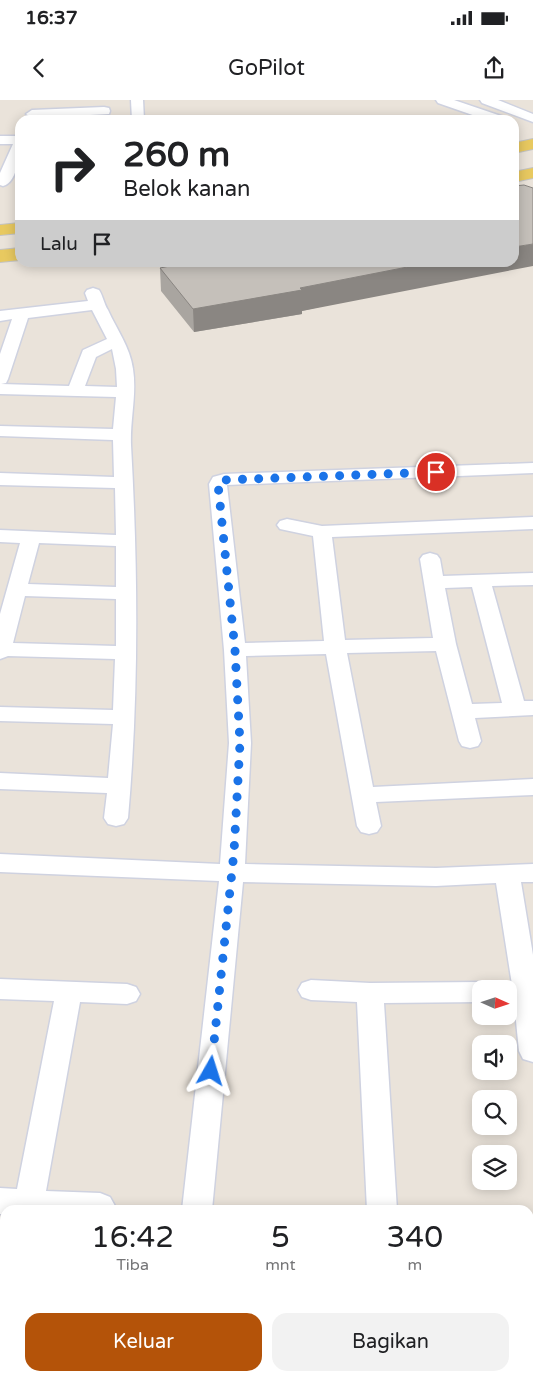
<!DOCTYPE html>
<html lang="id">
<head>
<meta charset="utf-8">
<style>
	body { margin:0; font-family:"Varela Round",sans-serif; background:#f2f2f2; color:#202124; height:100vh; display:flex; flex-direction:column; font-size:19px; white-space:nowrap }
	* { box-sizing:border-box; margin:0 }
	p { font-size:16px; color:#757577 }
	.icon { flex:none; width:28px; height:28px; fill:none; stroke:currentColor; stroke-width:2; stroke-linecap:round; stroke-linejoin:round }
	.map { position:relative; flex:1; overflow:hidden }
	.drawer { position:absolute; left:0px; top:1105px; width:534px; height:176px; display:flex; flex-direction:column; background:#fff; border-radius:15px 15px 0 0; box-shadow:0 2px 12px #0003 }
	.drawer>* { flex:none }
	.top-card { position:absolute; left:15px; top:15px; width:504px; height:152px; border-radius:15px; box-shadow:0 2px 12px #0003; background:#fff; color:#202124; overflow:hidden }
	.needle { width:32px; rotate:93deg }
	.fabs { position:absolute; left:472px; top:880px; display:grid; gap:10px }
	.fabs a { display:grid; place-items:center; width:45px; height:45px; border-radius:10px; background:#fff; box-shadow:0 2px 12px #0003; font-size:25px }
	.pin { position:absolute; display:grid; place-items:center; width:42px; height:42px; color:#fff; margin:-21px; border:2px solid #fff; border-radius:50%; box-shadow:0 1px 5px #0007 }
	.me { position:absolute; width:55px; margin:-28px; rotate:6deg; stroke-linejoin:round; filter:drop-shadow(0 0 4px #0008) }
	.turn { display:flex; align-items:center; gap:18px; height:105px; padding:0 25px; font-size:22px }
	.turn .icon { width:65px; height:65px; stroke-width:2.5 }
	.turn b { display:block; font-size:35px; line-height:42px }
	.then { display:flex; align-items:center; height:48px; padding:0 25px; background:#0003; gap:10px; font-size:19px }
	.eta { display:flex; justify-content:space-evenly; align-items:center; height:85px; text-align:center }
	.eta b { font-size:30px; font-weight:600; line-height:35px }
	.primary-button { display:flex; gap:10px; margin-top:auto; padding:10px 25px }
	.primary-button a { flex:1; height:58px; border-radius:15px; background:#b45309; color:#fff; font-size:20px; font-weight:600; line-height:58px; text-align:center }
	.primary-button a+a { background:#f2f2f2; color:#202124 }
	.status { display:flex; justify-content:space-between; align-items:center; height:35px; padding:0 25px; background:#fff; direction:ltr }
	.status svg { height:14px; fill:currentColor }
	header { display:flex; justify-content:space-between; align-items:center; height:65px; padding:0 25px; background:#fff; font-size:22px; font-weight:600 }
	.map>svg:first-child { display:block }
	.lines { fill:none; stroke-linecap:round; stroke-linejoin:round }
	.minor-casing { stroke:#cfd2e0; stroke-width:3 }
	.major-casing { stroke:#c3c3c3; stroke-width:2 }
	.minor { fill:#fff; fill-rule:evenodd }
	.major { fill:#e8c960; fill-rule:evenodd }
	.wall { fill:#a9a5a0 }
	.shaded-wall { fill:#8a8682 }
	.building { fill:#c5c0ba; stroke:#8a8682 }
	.route { stroke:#1a73e8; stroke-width:9; stroke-dasharray:0 16.2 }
</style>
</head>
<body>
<div class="status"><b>16:37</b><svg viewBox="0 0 49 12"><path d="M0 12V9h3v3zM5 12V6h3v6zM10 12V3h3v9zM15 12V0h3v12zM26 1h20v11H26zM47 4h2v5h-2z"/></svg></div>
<header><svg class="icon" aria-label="back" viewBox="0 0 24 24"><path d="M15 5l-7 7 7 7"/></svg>GoPilot<svg class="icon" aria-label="share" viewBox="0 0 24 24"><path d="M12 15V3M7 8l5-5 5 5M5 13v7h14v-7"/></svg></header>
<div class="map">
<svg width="533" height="1281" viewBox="0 0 533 1281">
	<rect width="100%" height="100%" fill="#eae3da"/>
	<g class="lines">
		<defs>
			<path id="minor" d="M131,0H143L144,20H132Z
				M436,0H454L504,17L505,20H487L438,3Z
				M480,0H498L533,14V22L482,3Z
				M104,7L109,8L110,11L109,14L32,18L26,14L32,10Z
				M0,36H20C20,49 19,82 3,86L0,85V73L13,44H0Z
				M93,188L99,190C103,196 104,204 108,210C117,230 130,247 133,269C137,294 130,319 131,345C138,470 139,594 128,718L124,724L116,726L108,724L104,718L107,693L0,689V673L108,678L113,624L0,621V607L113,610L115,559L8,556L0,559V514L20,443L0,442V430L116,435L115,388L0,385V373L114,377L113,340L0,336V326L113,329L116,297L0,294V254L12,219L0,221V211L88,201L85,193L87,190ZM92,210L107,239L83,250L69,286L1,284L6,283L8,279L28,218ZM112,249L116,269L117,287L85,286L96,257ZM39,443L116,446V487L28,484ZM25,496L116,499V546L13,543Z
				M533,363V373L227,385L245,543L324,541L313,436L280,429L277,425L280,421L287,419L322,426L533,417V429L332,437L345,540L433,538L420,459L423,455L430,453L437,455L440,459L443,476L533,473V485L492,486L524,601H533V615L475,618L481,641L478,646L470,648L462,646L459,641L436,551L347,553L373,687L533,679V695L376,702L381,726L377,732L369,734L361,732L357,726L326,554L246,556L251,643L245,764L436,768L533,764V782H521L533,855V962L523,959L519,951L513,891L496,783L436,786L243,782L212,1110H182L219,781L0,772V754L220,764L229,643L224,550L209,384L213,377L224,374ZM472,487L502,603L472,604L456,544L445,488Z
				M0,879L127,884L136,887L140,894L136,901L127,904L80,902L46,1091L100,1093L110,1097L115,1106L113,1110H5V1114H0V1088L17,1089L54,901L0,899Z
				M311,880L370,883L481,882L490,885L492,889H481V902L384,903L397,1110H367L357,902L311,900L302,897L298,890L302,883Z
				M533,1188V1216L529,1217V1189Z
				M5,1267V1276H34L36,1281H3L1,1276Z
				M230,1276H262L264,1281H232Z"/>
			<path id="major" d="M533,39V49L514,53V43Z
				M533,68V78L514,82V72Z
				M20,123V133L0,135V125Z
				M20,148V160L0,162V150Z"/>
		</defs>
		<use href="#minor" class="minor-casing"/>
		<use href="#major" class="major-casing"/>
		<use href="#minor" class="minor"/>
		<use href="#major" class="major"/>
	</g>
	<path class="wall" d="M176,162H514L302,211V214L194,232L161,191L160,168L176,165Z"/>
	<path class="shaded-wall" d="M533,144V166L302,211V214L194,232L193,209L433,162H514V147Z"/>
	<path class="building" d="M524,85L533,88V144L514,147V86Z
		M184,162H433L300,188L302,190L193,209L160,168L184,163Z"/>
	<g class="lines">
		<path class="route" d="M211,971L234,752L240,643L235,550L218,384L220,381L224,380L436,372"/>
	</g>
</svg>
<div class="fabs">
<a><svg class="needle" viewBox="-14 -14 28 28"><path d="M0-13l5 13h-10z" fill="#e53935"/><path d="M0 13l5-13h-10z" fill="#757577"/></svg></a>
<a><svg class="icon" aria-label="sound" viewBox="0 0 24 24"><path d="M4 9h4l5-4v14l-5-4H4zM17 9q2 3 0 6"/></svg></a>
<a><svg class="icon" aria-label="search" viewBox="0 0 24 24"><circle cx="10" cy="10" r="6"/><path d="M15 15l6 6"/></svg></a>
<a><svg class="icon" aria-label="layers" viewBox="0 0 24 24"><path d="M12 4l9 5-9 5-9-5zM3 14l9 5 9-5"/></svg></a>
</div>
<div class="pin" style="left:436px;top:372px;background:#d93025"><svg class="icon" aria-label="arrive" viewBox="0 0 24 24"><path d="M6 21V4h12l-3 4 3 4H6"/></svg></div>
<svg class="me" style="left:211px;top:971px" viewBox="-20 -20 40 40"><path d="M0-17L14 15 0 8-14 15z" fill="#1a73e8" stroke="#fff" stroke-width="4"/></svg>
<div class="top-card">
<div class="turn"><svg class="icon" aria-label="right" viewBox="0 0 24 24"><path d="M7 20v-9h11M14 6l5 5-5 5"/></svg><div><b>260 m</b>Belok kanan</div></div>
<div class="then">Lalu<svg class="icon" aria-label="arrive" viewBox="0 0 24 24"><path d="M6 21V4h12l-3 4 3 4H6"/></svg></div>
</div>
<section class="drawer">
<div class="eta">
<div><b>16:42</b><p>Tiba</p></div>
<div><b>5</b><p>mnt</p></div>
<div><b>340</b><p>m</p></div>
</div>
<div class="primary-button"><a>Keluar</a><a>Bagikan</a></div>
</section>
</div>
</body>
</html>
